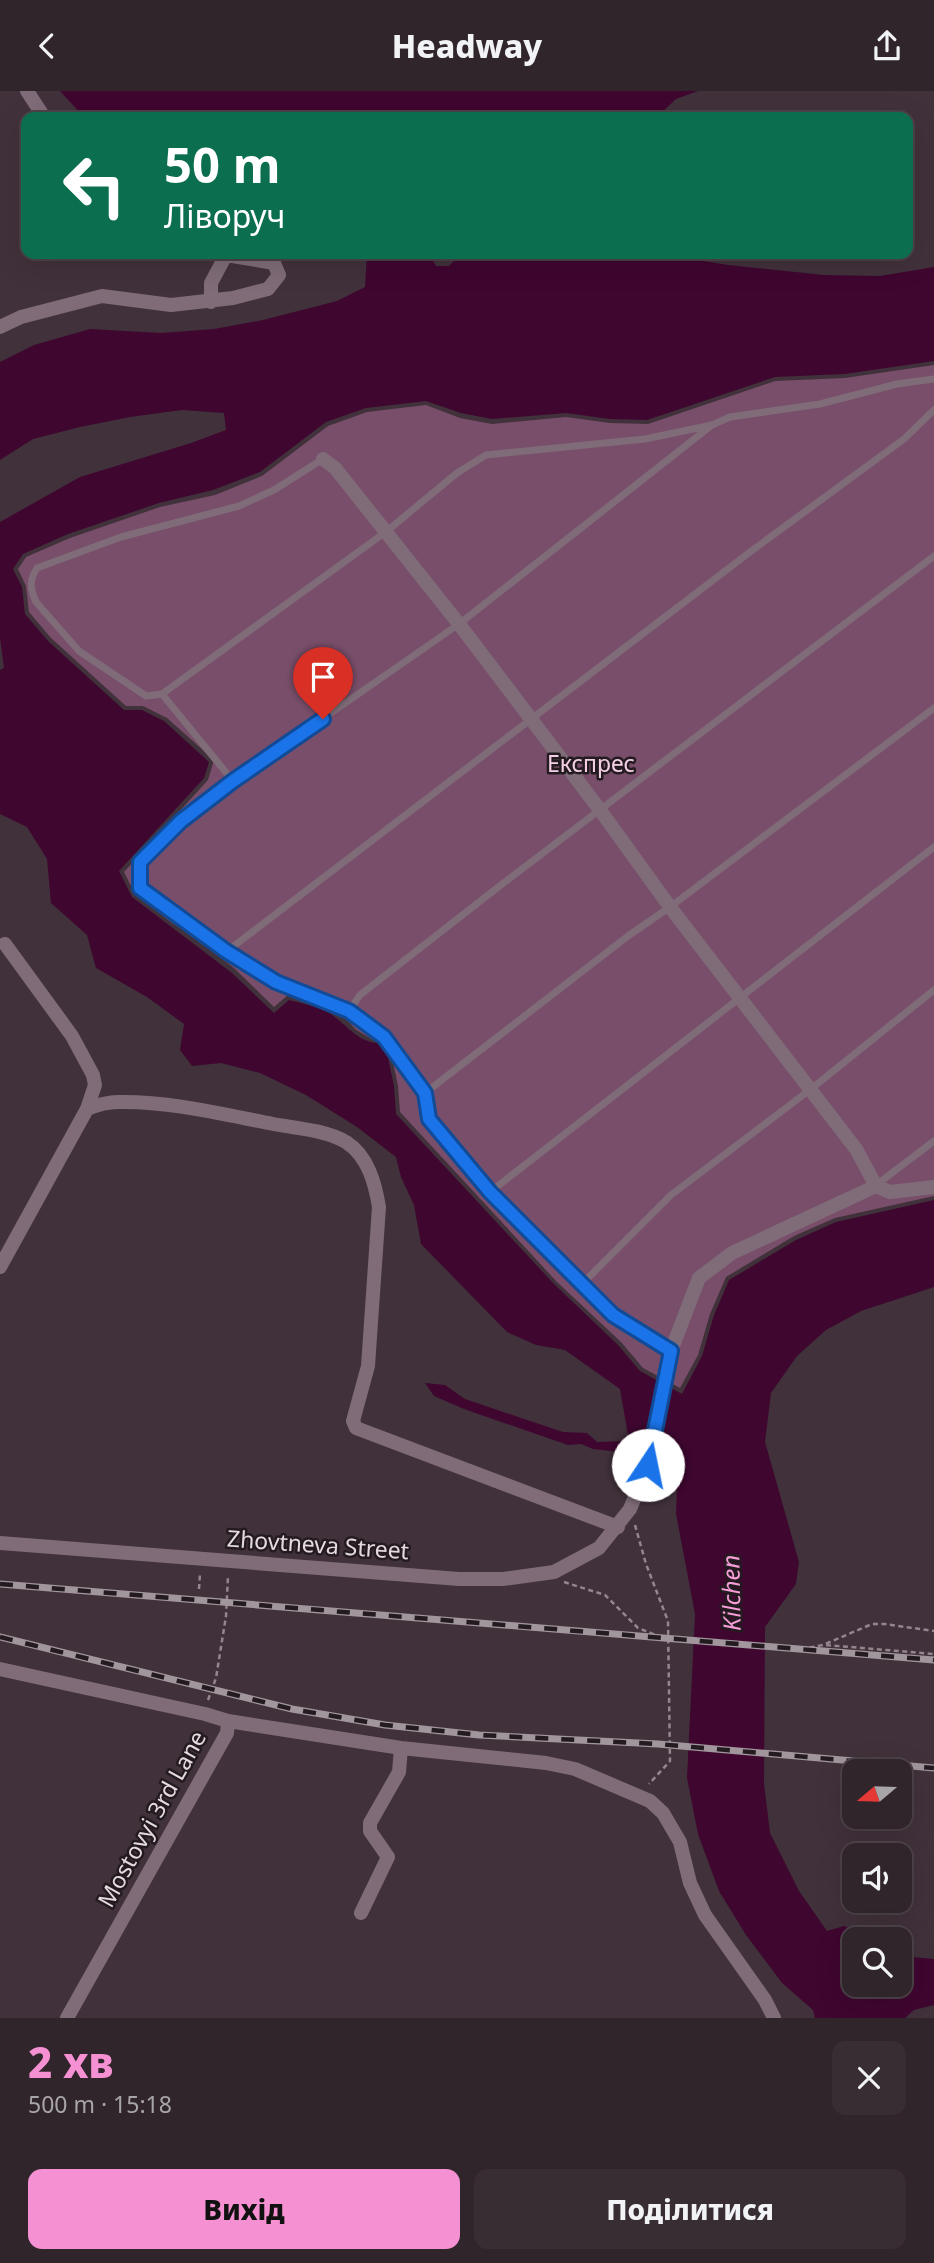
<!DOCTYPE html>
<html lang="uk">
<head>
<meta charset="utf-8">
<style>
	body { margin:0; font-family:"Noto Sans",sans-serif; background:#392d34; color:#f1f3f6; height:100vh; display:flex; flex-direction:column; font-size:26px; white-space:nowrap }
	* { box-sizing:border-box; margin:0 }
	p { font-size:23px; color:#a8a5a9 }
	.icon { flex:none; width:38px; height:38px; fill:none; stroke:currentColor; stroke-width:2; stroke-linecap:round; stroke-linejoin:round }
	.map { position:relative; height:1927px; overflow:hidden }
	.sheet { display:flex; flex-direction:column; background:#31252c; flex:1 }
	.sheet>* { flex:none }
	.guide { position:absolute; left:21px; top:21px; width:892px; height:147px; border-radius:14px; box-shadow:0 7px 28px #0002,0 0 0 2px #4c4248; background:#0b6e4f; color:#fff; overflow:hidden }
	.needle { width:46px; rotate:251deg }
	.tools { position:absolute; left:842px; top:1668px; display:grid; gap:14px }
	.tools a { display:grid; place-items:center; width:70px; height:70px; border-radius:14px; background:#31252c; box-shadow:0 7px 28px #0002,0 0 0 2px #4c4248; font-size:35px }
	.pin { position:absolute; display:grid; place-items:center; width:60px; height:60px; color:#fff; margin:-72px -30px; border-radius:50% 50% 50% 0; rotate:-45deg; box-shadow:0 0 7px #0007 }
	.pin .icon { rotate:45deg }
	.me { position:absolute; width:77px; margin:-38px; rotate:11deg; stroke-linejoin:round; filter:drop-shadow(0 0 5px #0008) }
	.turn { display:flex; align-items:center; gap:24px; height:147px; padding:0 28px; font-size:32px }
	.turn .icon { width:91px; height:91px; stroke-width:2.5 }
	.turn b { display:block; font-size:49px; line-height:60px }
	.round { display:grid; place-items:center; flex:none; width:74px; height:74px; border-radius:14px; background:#392d34 }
	.overview { display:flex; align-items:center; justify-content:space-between; height:119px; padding:0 28px }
	h1 { font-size:42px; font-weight:800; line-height:52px; color:#f591d2 }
	.button { display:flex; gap:14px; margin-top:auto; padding:14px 28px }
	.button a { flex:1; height:80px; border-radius:14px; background:#f591d2; color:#111; font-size:28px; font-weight:800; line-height:80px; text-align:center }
	.button a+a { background:#392d34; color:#f1f3f6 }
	header { display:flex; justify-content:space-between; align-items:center; height:91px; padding:0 28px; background:#31252c; font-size:32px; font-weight:800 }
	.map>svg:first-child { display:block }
	.green { fill:#794e6a }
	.water { fill:#3f0630 }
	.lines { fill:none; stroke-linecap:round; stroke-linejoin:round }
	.path { stroke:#93868e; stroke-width:2.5; stroke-dasharray:5 3.5; stroke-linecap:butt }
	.lane { stroke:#7f6c78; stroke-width:7 }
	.street { stroke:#7f6c78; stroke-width:14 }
	.rail-casing { stroke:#a2969d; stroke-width:7 }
	.rail { stroke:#231b20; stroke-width:4.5; stroke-dasharray:13; stroke-linecap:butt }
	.route-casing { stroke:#114b97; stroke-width:18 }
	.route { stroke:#1a73e8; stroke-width:12 }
	.labels { text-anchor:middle; stroke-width:5; stroke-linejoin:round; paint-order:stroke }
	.park-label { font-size:23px; fill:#f4cfe5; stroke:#231b20 }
	.street-label { font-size:23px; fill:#e4dae0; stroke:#231b20 }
	.water-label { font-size:24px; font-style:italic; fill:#f79dd7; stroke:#231b20 }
</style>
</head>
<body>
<header><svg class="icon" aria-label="back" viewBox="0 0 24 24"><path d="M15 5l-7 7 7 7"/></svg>Headway<svg class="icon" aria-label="share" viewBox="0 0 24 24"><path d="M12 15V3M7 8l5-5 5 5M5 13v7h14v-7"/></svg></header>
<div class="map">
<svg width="934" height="1927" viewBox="0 0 934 1927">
	<rect width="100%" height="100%" fill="#41313b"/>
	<path class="green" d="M934,274V1105L835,1127L794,1145L726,1186L710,1223L698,1264L680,1297L643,1277L621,1251L557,1191L400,1021L398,995L388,947L373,949L355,938L344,925L322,913L288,904L274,916L235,878L202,851L172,832L135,803L124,781L208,689L214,669L167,627L143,615H126L51,547L29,521L26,495L18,478L26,466L70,447L160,416L215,404L262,385L328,335L367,321L426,314L460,327L492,333L566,326L610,332L648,333L775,290L845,287Z"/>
	<path class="water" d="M60,0H698L676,8L657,26H84Z
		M367,163H429L436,175H449L461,163H661L728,174L824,184L880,185L934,176V270L845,283L775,286L647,329L610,328L566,322L492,328L461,322L426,310L366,317L326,331L260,381L213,399L159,412L68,443L23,463L13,478L22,496L25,523L48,550L124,619H142L164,630L209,671L204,687L119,780L132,806L232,882L274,922L289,909C299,912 312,914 322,918C346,929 356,955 385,952L394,995L396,1023L554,1193L618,1254L640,1280L682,1303L702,1265L714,1224L729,1189L796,1149L836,1131L934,1109V1196L861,1220L826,1239L797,1265L771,1302L765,1351L799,1471L796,1493L765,1536L764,1692L770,1742L799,1800L827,1840L844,1835L867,1845L869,1848H854V1894H900V1865L934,1868V1914L914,1919L905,1927H815L813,1919L782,1892L746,1844L719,1800L698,1743L687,1687L695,1523L676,1423L678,1374L630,1362L593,1358L581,1353L568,1354L464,1318L434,1305L425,1292L445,1294L465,1308L563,1341L587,1342L597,1351L629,1350L620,1298L565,1259L536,1254L507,1241L421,1153L414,1114L401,1086L396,1066L357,1036L306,1004L260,982L221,972L192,975L180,959L184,933L147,906L96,877L87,844L51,812L47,768L27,736L0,723V579L4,577L0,547V431L80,386L191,352L226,339L224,322L182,319L130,326L80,336L33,348L0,369V271L34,254L90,238L161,242L214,238L263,229L337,210L365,196Z"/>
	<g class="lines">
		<path class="path" d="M635,1434L646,1473L668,1530L670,1670L649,1693
			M564,1491L605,1504L638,1537L661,1546L802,1558L823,1554L872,1533H884L934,1540
			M199,1498L200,1482
			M826,1554L934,1563
			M208,1609L216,1587L226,1525L228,1485"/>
		<path class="lane" d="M162,603L387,440L457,382L486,364L645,348L712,334L730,326L820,313L897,293L934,288
			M233,690L162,603L146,605L79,560L36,511C30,497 29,490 37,477L121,446L239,415L274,399L323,368
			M226,861L750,461L904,348L934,319
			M349,920L360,904L497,797L934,465
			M425,1002L628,845L670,816L934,617
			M876,1094L934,1050
			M490,1101L934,756
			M581,1194L671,1104L811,998L934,899
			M670,1260L613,1224L581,1194L490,1101L429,1028L425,1002L384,946L349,920L276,891L226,861L140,797V771L181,730L233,690L459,533L712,334"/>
		<path class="street" d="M27,0L44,26
			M0,236L21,226L102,205L171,214L233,207L268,198L279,184L274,172L226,164L211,192V211
			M323,368L335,377L459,533L600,719L670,816L856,1058L876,1095L890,1101L934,1096
			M87,1018C97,1014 107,1011 118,1011C170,1010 222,1023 273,1033C296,1037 325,1039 346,1051C368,1065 375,1092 379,1116L368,1275L353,1330L356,1337L618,1436
			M0,1176L87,1018L95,994L93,984L72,945L5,853
			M0,1452L459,1488H503L554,1481L599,1457L630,1418L648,1374L671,1260L699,1187L732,1162L876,1095
			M0,1578L205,1623L228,1630L401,1657L546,1672L575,1678L650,1710L663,1722L680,1751L690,1792L705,1824L765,1909L774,1927
			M361,1822L388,1766L370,1740V1732L399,1681L401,1657
			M67,1927L227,1642L228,1630"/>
		<defs>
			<path id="rail" d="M0,1493L934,1569
				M0,1546L292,1618L385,1634L479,1644L658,1653L934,1677"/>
		</defs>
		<use href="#rail" class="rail-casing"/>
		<use href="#rail" class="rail"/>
	</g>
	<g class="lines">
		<defs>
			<path id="route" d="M323,628L233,690L181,730L140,771V797L226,860L276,891L349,920L384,946L425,1002L429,1028L490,1101L613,1224L671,1260L648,1374"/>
		</defs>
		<use href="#route" class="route-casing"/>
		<use href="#route" class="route"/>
	</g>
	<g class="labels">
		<g class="park-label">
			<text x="591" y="681">Експрес</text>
		</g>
		<g class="street-label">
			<text transform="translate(318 1454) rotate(4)" y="8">Zhovtneva Street</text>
			<text transform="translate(152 1728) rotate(-61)" y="8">Mostovyi 3rd Lane</text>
		</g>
		<g class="water-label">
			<text transform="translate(732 1502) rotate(-91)" y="8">Kilchen</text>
		</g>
	</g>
</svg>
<div class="tools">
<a><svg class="needle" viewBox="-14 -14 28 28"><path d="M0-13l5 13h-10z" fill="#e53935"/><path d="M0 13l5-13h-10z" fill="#a8a5a9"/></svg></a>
<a><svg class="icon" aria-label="sound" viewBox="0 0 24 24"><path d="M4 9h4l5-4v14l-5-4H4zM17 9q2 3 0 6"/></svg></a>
<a><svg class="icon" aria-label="search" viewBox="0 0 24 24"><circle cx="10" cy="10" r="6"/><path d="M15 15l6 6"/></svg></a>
</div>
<div class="pin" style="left:323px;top:628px;background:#d93025"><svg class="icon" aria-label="arrive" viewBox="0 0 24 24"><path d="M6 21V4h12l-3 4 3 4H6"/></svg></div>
<svg class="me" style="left:648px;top:1374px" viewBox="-20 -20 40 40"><circle r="19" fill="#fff"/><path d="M0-13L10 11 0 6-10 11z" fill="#1a73e8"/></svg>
<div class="guide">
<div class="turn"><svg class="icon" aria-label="left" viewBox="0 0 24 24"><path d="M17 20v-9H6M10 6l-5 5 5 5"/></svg><div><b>50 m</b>Ліворуч</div></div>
</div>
</div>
<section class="sheet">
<div class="overview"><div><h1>2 хв</h1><p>500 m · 15:18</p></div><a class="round"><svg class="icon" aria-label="close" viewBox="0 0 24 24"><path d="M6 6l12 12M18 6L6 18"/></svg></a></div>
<div class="button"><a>Вихід</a><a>Поділитися</a></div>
</section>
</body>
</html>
